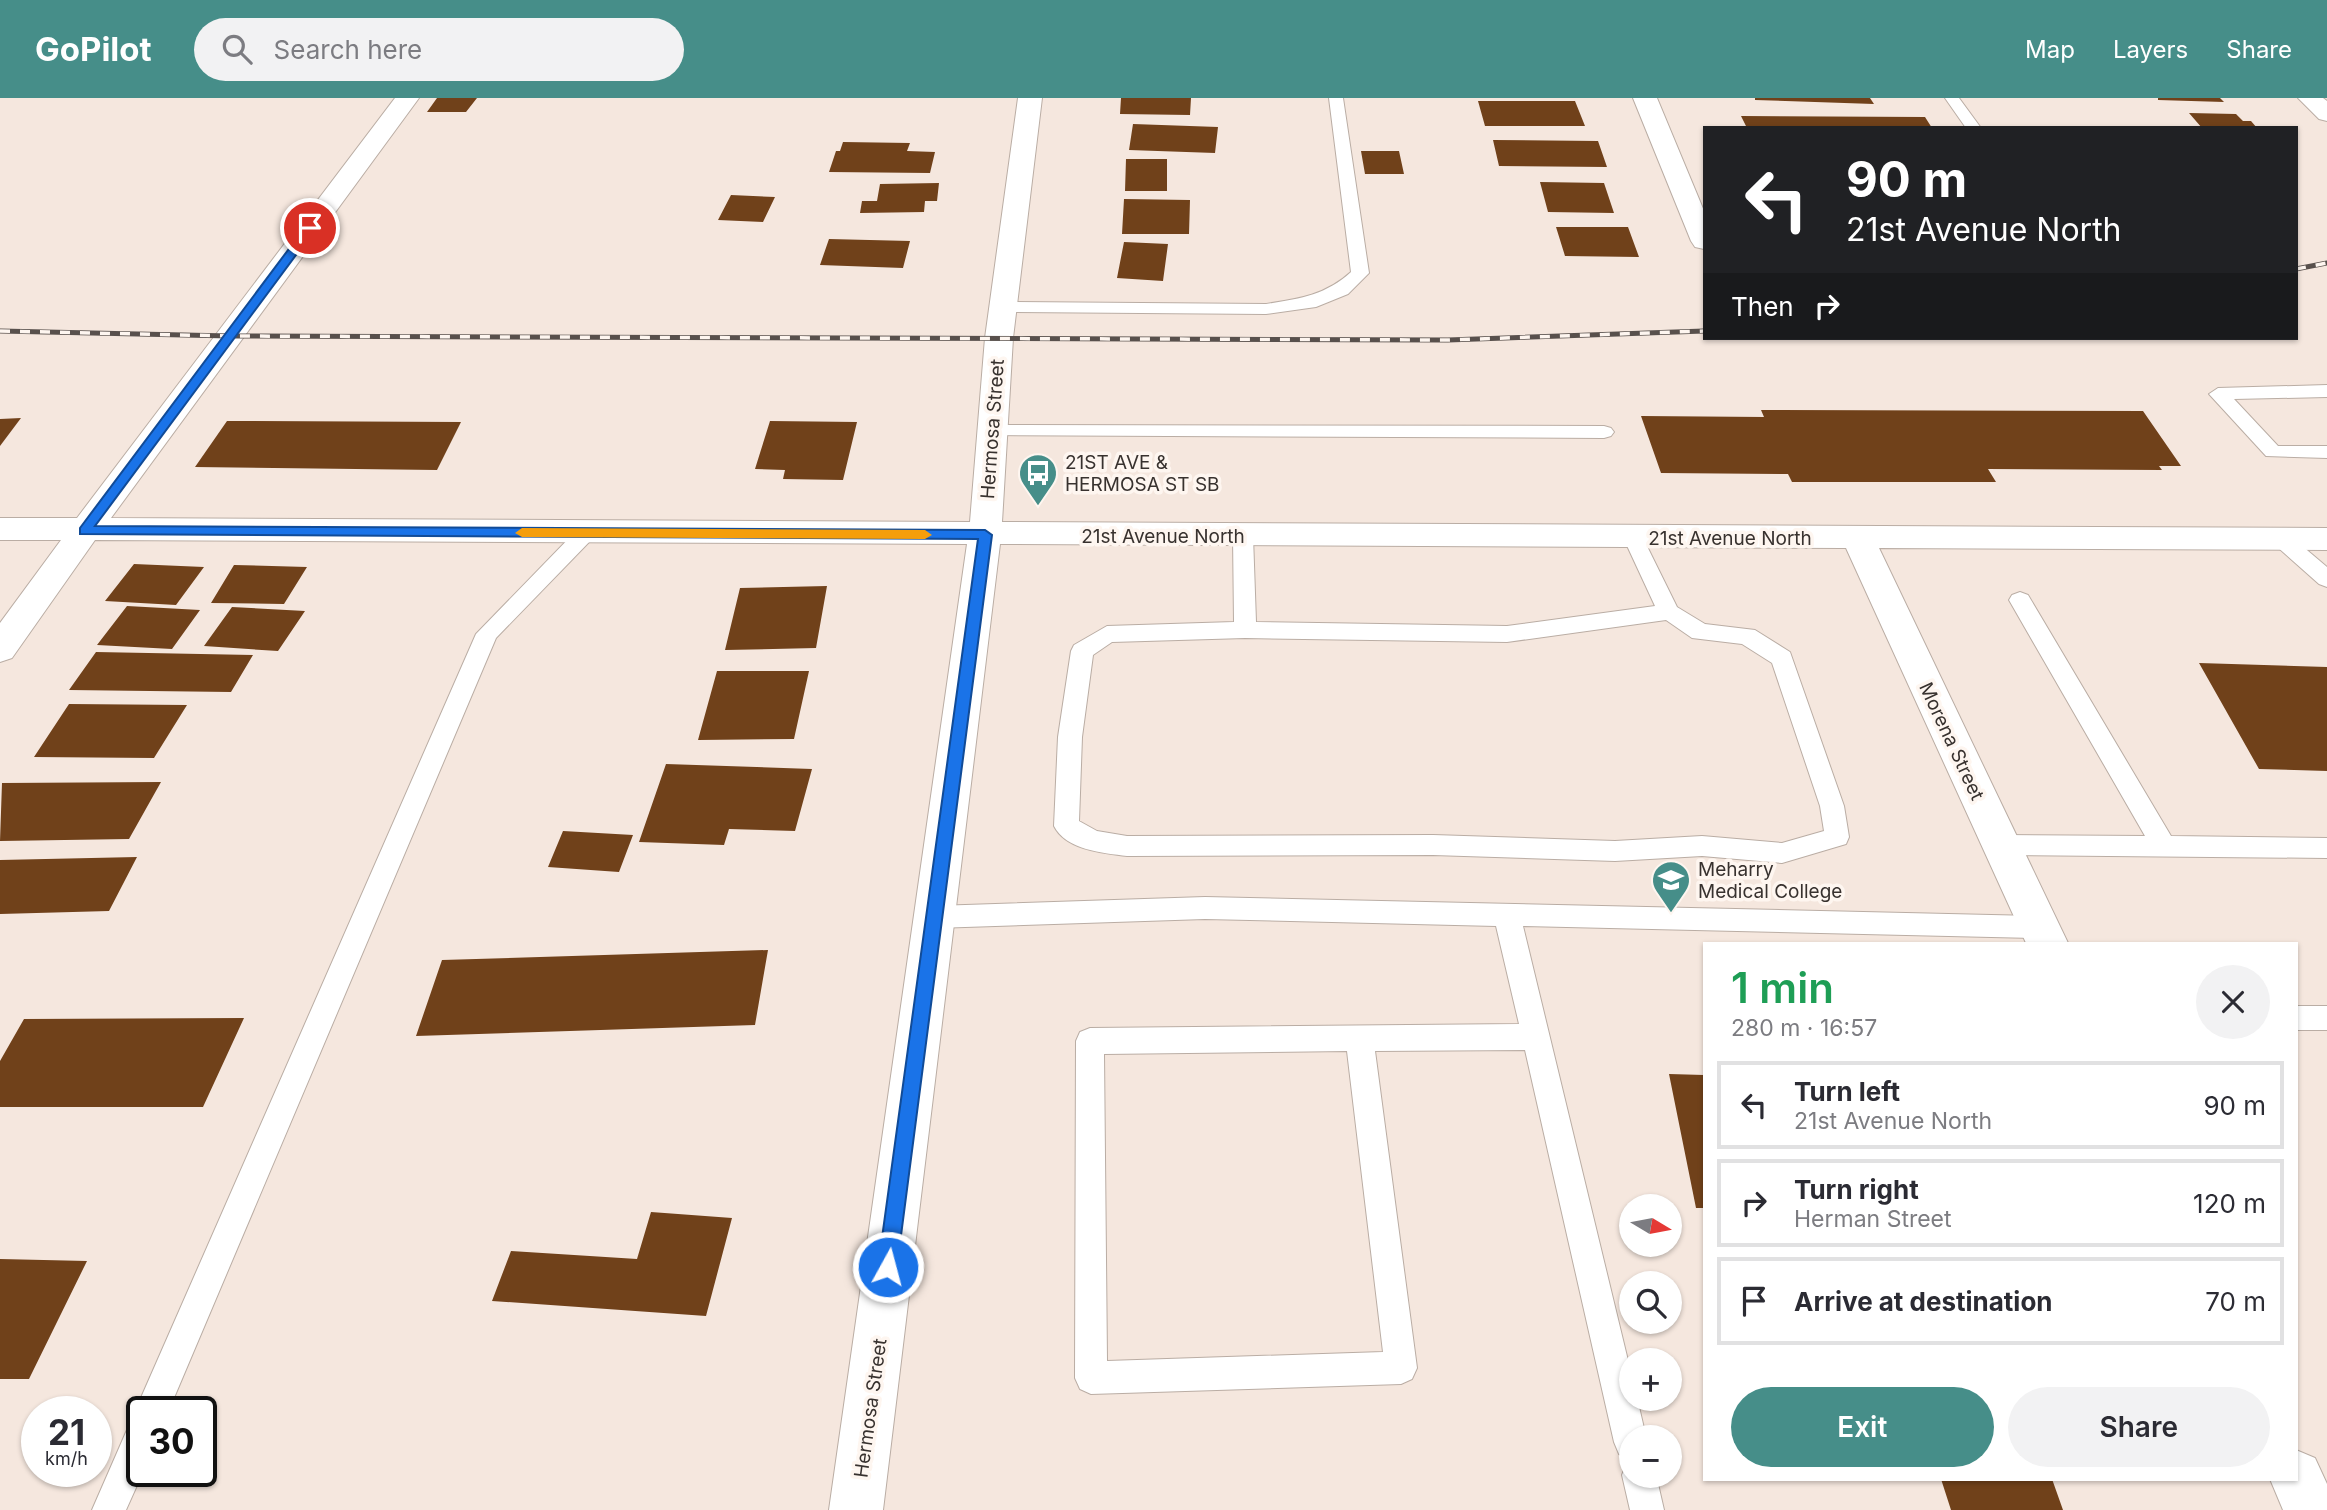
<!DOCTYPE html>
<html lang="en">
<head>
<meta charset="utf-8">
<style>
	body { margin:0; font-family:Inter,sans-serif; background:#f2f2f3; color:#2b2b33; height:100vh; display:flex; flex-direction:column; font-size:26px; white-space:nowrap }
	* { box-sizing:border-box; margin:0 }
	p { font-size:23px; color:#7c7c81 }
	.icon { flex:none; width:38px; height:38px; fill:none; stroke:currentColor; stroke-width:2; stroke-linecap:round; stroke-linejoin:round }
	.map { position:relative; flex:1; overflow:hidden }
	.drawer { position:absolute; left:1703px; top:844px; width:595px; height:539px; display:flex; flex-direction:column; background:#fff; border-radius:0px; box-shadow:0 2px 5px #0004 }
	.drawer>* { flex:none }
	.guide { position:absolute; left:1703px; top:28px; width:595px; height:214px; border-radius:0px; box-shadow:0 2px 5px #0004; background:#202124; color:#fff; overflow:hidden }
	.needle { width:46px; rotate:100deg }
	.fabs { position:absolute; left:1619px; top:1096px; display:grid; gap:14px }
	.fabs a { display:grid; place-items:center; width:63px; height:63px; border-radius:50%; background:#fff; box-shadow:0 2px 5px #0004; font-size:35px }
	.speed { position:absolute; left:21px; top:1298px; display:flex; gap:14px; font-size:35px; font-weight:700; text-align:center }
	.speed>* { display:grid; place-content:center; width:91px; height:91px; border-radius:50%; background:#fff; box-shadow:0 2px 5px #0004; line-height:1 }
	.speed small { font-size:18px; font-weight:400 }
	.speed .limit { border:4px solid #111; border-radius:10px; background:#fff; color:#111 }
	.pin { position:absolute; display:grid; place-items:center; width:60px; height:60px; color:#fff; margin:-30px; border:4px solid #fff; border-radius:50%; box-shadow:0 2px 7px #0007 }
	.me { position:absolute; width:77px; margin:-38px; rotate:7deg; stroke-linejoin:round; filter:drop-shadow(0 0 5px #0008) }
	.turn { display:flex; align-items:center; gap:24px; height:147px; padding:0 28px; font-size:32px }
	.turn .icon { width:91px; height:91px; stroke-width:2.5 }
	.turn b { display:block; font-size:49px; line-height:60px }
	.then { display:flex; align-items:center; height:66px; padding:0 28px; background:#0003; gap:14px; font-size:26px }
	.round { display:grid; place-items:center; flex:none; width:74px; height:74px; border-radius:37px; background:#f2f2f3 }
	.summary { display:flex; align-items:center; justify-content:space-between; height:119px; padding:0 28px }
	h1 { font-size:42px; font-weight:600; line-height:52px; color:#1e9e55 }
	.button { display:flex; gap:14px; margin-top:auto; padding:14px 28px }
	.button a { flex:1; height:80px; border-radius:42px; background:#468e89; color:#fff; font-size:28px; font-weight:600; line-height:80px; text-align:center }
	.button a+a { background:#f2f2f3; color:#2b2b33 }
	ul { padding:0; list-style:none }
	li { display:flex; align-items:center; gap:21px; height:88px; margin:0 14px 10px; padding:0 14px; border:4px solid #e1e1e2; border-radius:0px }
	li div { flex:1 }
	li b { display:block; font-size:26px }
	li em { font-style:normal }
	header { display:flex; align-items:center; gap:42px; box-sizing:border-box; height:98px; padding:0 35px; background:#468e89; color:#fff }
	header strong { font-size:33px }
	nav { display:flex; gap:38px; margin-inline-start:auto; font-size:24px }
	.search { width:490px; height:63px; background:#f2f2f3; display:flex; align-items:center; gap:18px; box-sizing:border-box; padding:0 24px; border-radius:38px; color:#7c7c81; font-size:26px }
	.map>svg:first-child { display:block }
	.building { fill:#70411a }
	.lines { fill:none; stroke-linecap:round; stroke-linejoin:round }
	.lane-casing { stroke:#baada4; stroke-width:2 }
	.street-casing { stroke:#baada4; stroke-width:2 }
	.lane { fill:#fff; fill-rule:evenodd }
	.street { fill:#fff; fill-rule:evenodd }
	.rail-casing { stroke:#58504c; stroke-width:5 }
	.rail { stroke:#fef6f0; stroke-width:3.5; stroke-dasharray:10; stroke-linecap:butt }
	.route { fill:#1a73e8; stroke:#114b97; stroke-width:2 }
	.slow { fill:#f59e0b }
	.labels { text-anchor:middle; stroke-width:7; stroke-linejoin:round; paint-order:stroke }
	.street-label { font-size:19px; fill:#38322f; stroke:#fef6f0 }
	.poi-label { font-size:19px; fill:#38322f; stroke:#fef6f0; text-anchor:start }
</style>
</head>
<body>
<header>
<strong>GoPilot</strong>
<div class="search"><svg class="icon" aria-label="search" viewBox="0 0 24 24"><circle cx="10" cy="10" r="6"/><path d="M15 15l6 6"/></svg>Search here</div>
<nav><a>Map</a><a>Layers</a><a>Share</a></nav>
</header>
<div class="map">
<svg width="2327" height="1412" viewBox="0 0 2327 1412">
	<rect width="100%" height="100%" fill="#f5e7de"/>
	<path class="building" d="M437,0H477L466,14H427Z
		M1121,0H1191L1190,17L1120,16Z
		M1755,0H1870L1874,6L1755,2Z
		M2158,0H2220L2224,4L2158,2Z
		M1478,3H1575L1585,28H1485Z
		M2189,15L2236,16L2243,23H2251L2257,30H2202Z
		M1741,18L1925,19L1932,30H1747Z
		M1133,26L1218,29L1215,55L1129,52Z
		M1493,42L1598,43L1607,69L1499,68Z
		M843,44L910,45L907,53L935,54L930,75L829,74L836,53H840Z
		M1361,53H1399L1404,76H1365Z
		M1126,61H1167V93H1125Z
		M1540,84L1604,85L1614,115L1548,114Z
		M939,85L937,103H925L924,114L860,115L862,103H877L880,86Z
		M731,97L775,99L763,124L718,122Z
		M1124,101L1190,102L1189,136H1122Z
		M1556,129H1628L1639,159L1565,158Z
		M829,141L910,143L903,170L820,167Z
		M1124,144L1168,146L1163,183L1117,180Z
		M1761,312L2143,313L2181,368H2159L2162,372L1988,371L1996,384H1792L1788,376L1661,375L1641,318L1764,319Z
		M21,320L0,348V321Z
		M227,323L461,324L437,372L195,369Z
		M770,323L857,324L843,382L783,381L785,372L755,371Z
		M134,466L204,469L176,507L105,503Z
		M234,467L307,469L284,506L211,505Z
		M827,488L816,550L725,552L740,490Z
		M127,508L200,512L172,551L97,547Z
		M232,509L305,513L278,553L204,548Z
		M96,554L253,557L231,594L69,592Z
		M2199,565L2327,569V673L2259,671Z
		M717,573H809L794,641L698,642Z
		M69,606L187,607L154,660L34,659Z
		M666,666L812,671L795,733L729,731L724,747L639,744Z
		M161,684L129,741L0,743L2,685Z
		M563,733L633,737L619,774L548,769Z
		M137,759L109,813L0,816V762Z
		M768,852L755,927L416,938L442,862Z
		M244,920L203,1009H0V963L24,921Z
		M1669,976L1704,977V1110H1696Z
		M651,1114L732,1120L706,1218L492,1203L511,1153L637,1161Z
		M0,1161L87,1163L29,1281H0Z
		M1941,1381H2052L2063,1412H1951Z"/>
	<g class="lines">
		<defs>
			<path id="lane" d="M1329,0H1343L1369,175L1348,196L1316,209L1266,216L1004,214L995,209L1004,204L1266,206C1299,201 1326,197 1351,174Z
				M1945,0H1959L1981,30H1966Z
				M2327,287V299L2234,301L2278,348H2327V360L2266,358L2209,296L2218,290Z
				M992,327L1604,328L1611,330L1614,334L1611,338L1604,340L985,337L982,333L985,329Z
				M586,428L593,430L596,435L593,440L496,540L168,1314H142L143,1374L126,1412H92L130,1325L139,1322L136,1314L140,1302L476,536L579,430Z
				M1243,431L1250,433L1253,438L1256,524L1507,528L1655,508L1623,439L1626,434H1640L1677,509L1705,526L1755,532L1790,554L1844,708L1849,739L1846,746L1782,765L1702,758L1615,763L1433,757L1127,758C1103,755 1066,752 1054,728L1058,639L1071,553L1074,547L1107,528L1234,524L1233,438L1236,433ZM1666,522L1692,540L1742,546L1772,565L1820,708L1824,733L1782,745L1702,738L1615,743L1433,737L1127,738L1097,733L1079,723L1082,639L1093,557L1112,544L1245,540L1507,544Z
				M2281,434L2288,436L2327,469V489L2319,486L2274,446L2271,441L2274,436Z
				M2020,494L2028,497L2171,738L2327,740V760L2001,757L1992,754L1988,747L1992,740L2001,737L2145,738L2009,502L2012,497Z
				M1205,799L2039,818L2048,821L2052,829L2048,837L2039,840L1523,828L1631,1275V1300H1637L1646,1339H1631V1361L1619,1356L1614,1344L1525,952L1375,953L1417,1270L1412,1281L1401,1286L1091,1296L1080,1291L1075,1280L1076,943L1080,934L1090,930L1519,926L1496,828L1205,821L935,830L926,827L922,819L926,811L935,808ZM1347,953L1383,1254L1107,1263L1104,956Z
				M2296,908H2327V932H2296Z
				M1631,1363V1377H1656L1664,1412H1630L1622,1377L1627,1365Z"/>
			<path id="street" d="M395,0H419L111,420L970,424L985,240L1018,0H1042L1013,240L1002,424L2327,430V452L1879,450L2068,845H2026L1846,450L1000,446L883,1412H829L967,446L95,442L12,560L0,564V525L61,442H0V420H77Z
				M1633,0H1657L1704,113V151L1695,149L1691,143Z
				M2298,0H2323L2327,3V23L2319,21Z
				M2296,1352L2315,1360L2327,1386V1412H2283L2270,1381H2296Z"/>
		</defs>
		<use href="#lane" class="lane-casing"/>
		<use href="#street" class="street-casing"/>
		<use href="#lane" class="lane"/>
		<use href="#street" class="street"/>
		<defs>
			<path id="rail" d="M2296,171L2327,165
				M0,233L230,238L1448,242L1704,233"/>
		</defs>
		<use href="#rail" class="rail-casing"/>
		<use href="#rail" class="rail"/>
	</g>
	<path class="route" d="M306,128L316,130L95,428L985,432L992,437L896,1176L888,1179L881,1176L878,1169L978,441L80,436V430Z"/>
	<path class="slow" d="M522,430L925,432L932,437L925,441L522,439L515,435Z"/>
	<defs>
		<symbol id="bus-pin" viewBox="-11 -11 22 30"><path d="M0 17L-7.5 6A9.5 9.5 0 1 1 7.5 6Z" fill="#468e89" stroke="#fef6f0"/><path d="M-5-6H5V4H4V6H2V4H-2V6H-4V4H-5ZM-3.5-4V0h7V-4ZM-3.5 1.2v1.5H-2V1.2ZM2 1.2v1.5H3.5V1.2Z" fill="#fff"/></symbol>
		<symbol id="university-pin" viewBox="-11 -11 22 30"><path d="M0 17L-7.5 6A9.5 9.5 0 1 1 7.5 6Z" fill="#468e89" stroke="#fef6f0"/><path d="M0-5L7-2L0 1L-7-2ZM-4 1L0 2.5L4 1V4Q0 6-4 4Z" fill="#fff"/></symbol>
	</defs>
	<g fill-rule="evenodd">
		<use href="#bus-pin" x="1016" y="353" width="44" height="60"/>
		<use href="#university-pin" x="1649" y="760" width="44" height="60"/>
	</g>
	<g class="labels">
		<g class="street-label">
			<text transform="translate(992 331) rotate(-86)" y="7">Hermosa Street</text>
			<text x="1163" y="445">21st Avenue North</text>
			<text x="1730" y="447">21st Avenue North</text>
			<text transform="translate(1952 643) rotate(65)" y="7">Morena Street</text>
			<text transform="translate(870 1310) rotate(-82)" y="7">Hermosa Street</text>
		</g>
		<g class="poi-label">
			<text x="1065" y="371">21ST AVE &amp;<tspan x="1065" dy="22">HERMOSA ST SB</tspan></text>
			<text x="1698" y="778">Meharry<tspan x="1698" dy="22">Medical College</tspan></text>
		</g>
	</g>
</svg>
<div class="fabs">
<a><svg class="needle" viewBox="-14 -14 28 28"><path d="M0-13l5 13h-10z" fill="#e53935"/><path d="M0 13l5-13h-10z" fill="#7c7c81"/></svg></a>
<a><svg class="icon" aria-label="search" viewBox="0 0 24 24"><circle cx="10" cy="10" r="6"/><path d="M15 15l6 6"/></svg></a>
<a>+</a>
<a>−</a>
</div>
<div class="speed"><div>21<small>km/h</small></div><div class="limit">30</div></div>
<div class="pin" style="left:310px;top:130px;background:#d93025"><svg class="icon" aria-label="arrive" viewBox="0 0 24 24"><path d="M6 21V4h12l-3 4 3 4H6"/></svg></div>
<svg class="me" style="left:888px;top:1169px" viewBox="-20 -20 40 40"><circle r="17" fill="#1a73e8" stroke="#fff" stroke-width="3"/><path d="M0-11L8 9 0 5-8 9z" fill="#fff"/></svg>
<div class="guide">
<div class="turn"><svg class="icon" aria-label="left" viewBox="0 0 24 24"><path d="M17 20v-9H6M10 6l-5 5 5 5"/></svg><div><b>90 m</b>21st Avenue North</div></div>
<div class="then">Then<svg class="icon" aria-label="right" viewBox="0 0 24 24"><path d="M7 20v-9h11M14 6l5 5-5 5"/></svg></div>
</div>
<section class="drawer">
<div class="summary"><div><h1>1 min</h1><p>280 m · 16:57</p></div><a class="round"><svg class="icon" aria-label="close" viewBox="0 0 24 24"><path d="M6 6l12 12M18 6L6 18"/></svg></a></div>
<ul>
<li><svg class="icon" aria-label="left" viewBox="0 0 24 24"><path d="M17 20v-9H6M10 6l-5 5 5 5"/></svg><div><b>Turn left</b><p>21st Avenue North</p></div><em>90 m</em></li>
<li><svg class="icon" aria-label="right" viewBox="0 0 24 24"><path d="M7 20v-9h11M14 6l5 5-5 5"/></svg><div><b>Turn right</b><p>Herman Street</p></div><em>120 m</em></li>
<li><svg class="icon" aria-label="arrive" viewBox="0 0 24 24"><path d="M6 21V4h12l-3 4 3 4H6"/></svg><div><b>Arrive at destination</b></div><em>70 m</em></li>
</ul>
<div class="button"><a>Exit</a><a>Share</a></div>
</section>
</div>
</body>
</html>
